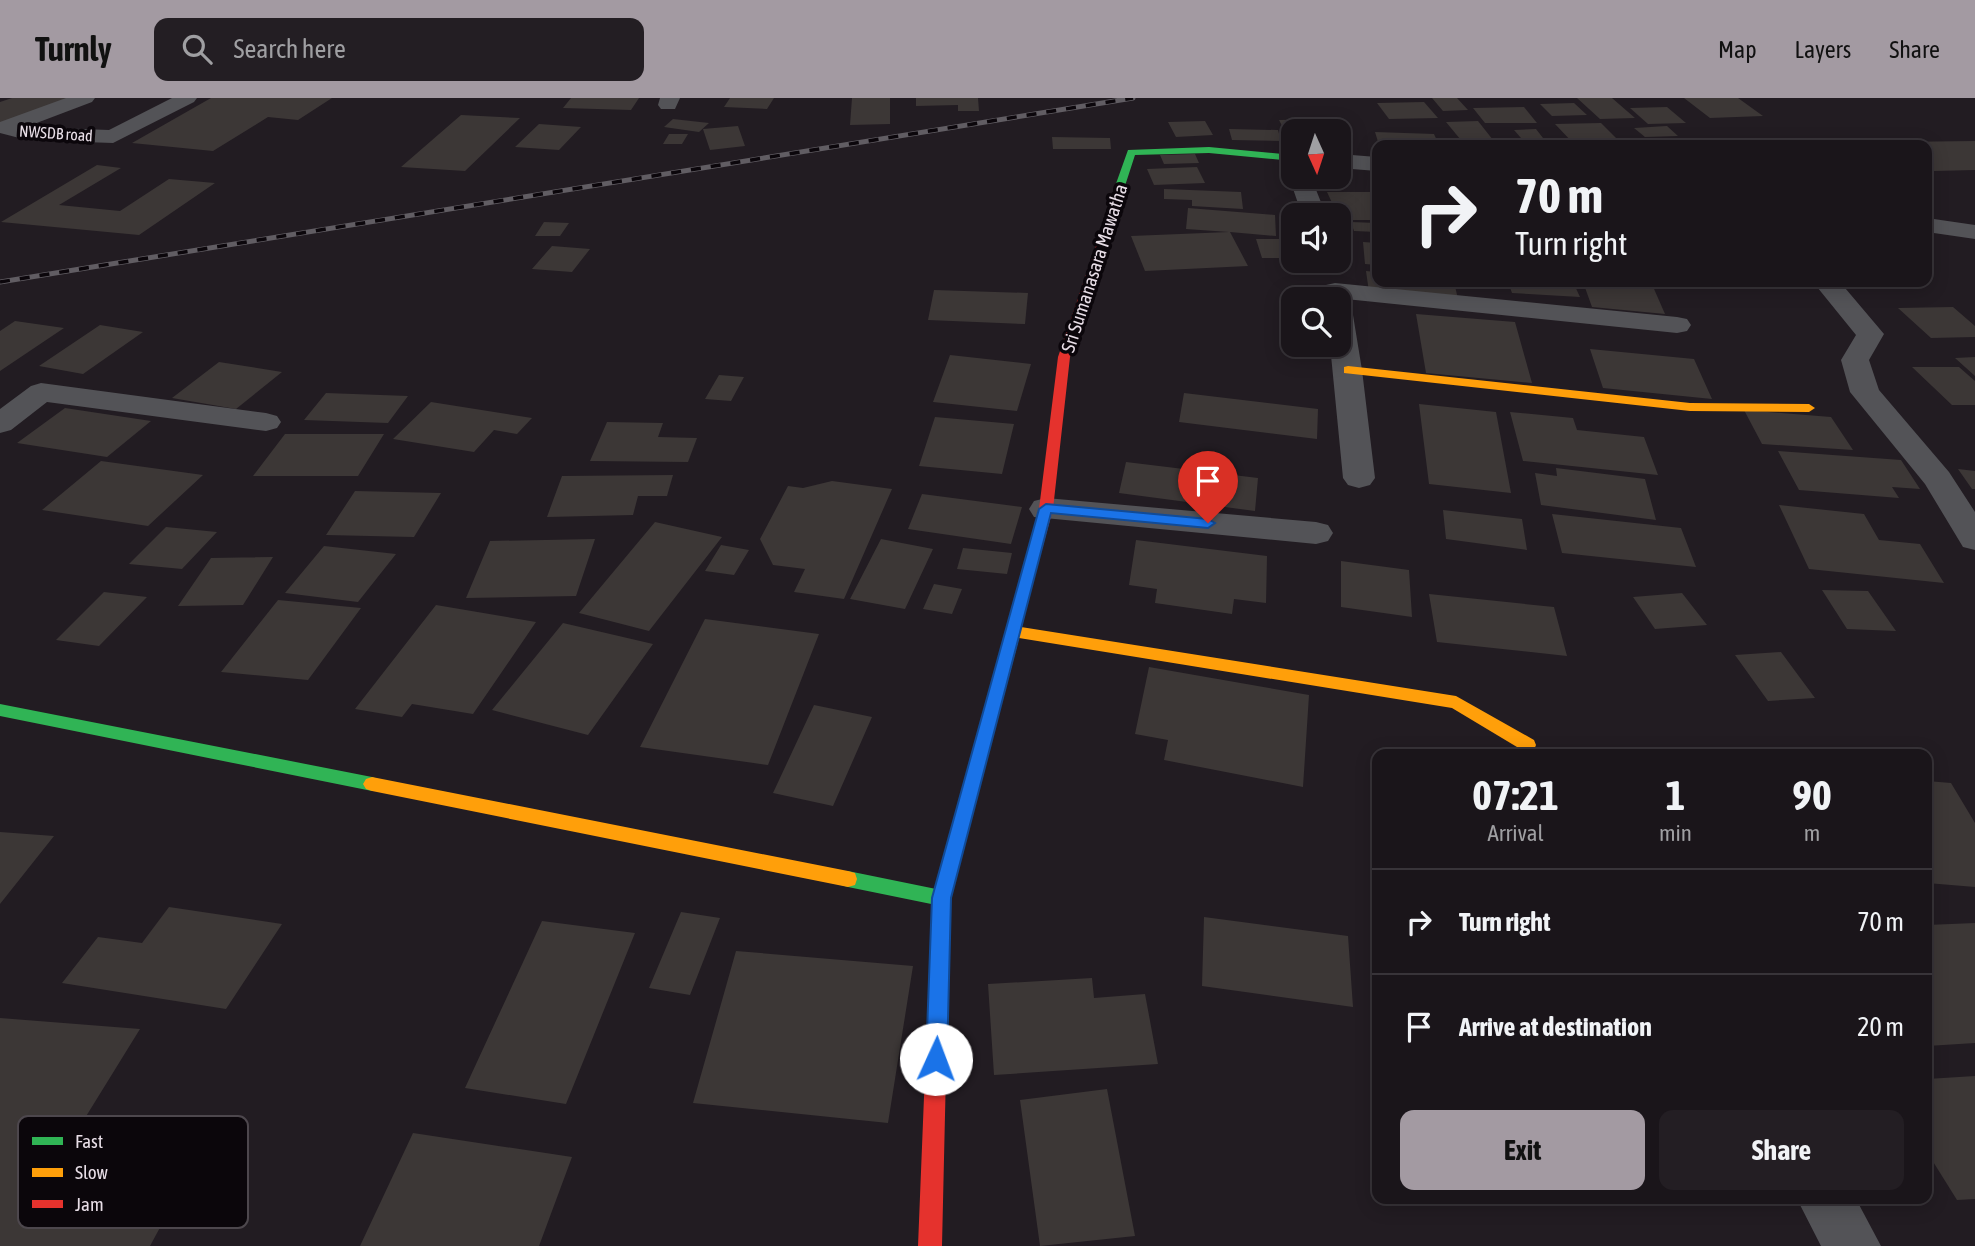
<!DOCTYPE html>
<html lang="en">
<head>
<meta charset="utf-8">
<style>
	body { margin:0; font-family:"Asap Condensed",sans-serif; background:#231e23; color:#f1f3f6; height:100vh; display:flex; flex-direction:column; font-size:26px; white-space:nowrap }
	* { box-sizing:border-box; margin:0 }
	p { font-size:23px; color:#9f9fa2 }
	.icon { flex:none; width:38px; height:38px; fill:none; stroke:currentColor; stroke-width:2; stroke-linecap:round; stroke-linejoin:round }
	.map { position:relative; flex:1; overflow:hidden }
	.panel { position:absolute; left:1372px; top:651px; width:560px; height:455px; display:flex; flex-direction:column; background:#1a151a; border-radius:14px; box-shadow:0 4px 18px #0003,0 0 0 2px #383439 }
	.panel>* { flex:none }
	.guide { position:absolute; left:1372px; top:42px; width:560px; height:147px; border-radius:14px; box-shadow:0 4px 18px #0003,0 0 0 2px #383439; background:#1a151a; color:#f1f3f6; overflow:hidden }
	.needle { width:46px; rotate:177deg }
	.fabs { position:absolute; left:1281px; top:21px; display:grid; gap:14px }
	.fabs a { display:grid; place-items:center; width:70px; height:70px; border-radius:14px; background:#1a151a; box-shadow:0 4px 18px #0003,0 0 0 2px #383439; font-size:35px }
	.pin { position:absolute; display:grid; place-items:center; width:60px; height:60px; color:#fff; margin:-72px -30px; border-radius:50% 50% 50% 0; rotate:-45deg; box-shadow:0 0 7px #0007 }
	.pin .icon { rotate:45deg }
	.me { position:absolute; width:77px; margin:-38px; rotate:2deg; stroke-linejoin:round; filter:drop-shadow(0 0 5px #0008) }
	.turn { display:flex; align-items:center; gap:24px; height:147px; padding:0 28px; font-size:32px }
	.turn .icon { width:91px; height:91px; stroke-width:2.5 }
	.turn b { display:block; font-size:49px; line-height:60px }
	.eta { display:flex; justify-content:space-evenly; align-items:center; height:119px; text-align:center }
	.eta b { font-size:42px; font-weight:700; line-height:49px }
	.action { display:flex; gap:14px; margin-top:auto; padding:14px 28px }
	.action a { flex:1; height:80px; border-radius:14px; background:#a39aa2; color:#111; font-size:28px; font-weight:700; line-height:80px; text-align:center }
	.action a+a { background:#231e23; color:#f1f3f6 }
	ul { padding:0; list-style:none }
	li { display:flex; align-items:center; gap:21px; height:105px; padding:0 28px; border-top:2px solid #383439 }
	li div { flex:1 }
	li b { display:block; font-size:26px }
	li em { font-style:normal }
	header { display:flex; align-items:center; gap:42px; box-sizing:border-box; height:98px; padding:0 35px; background:#a39aa2; color:#111 }
	header strong { font-size:33px }
	nav { display:flex; gap:38px; margin-inline-start:auto; font-size:24px }
	.search { width:490px; height:63px; background:#231e23; display:flex; align-items:center; gap:18px; box-sizing:border-box; padding:0 24px; border-radius:14px; color:#9f9fa2; font-size:26px }
	.map>svg:first-child { display:block }
	.building { fill:#3c3736 }
	.lines { fill:none; stroke-linecap:round; stroke-linejoin:round }
	.street { fill:#535357; fill-rule:evenodd }
	.fast { fill:#30b455; fill-rule:evenodd }
	.slow { fill:#ff9f0a; fill-rule:evenodd }
	.jam { fill:#e5322d; fill-rule:evenodd }
	.rail-casing { stroke:#615d63; stroke-width:5 }
	.rail { stroke:#0b060b; stroke-width:3.5; stroke-dasharray:10; stroke-linecap:butt }
	.route { fill:#1a73e8; stroke:#114b97; stroke-width:2 }
	.labels { text-anchor:middle; stroke-width:7; stroke-linejoin:round; paint-order:stroke }
	.far-street-label { font-size:16px; fill:#e8dee7; stroke:#0b060b }
	.street-label { font-size:19px; fill:#e8dee7; stroke:#0b060b }
	.key { fill:#0b060b; stroke:#4d474d; stroke-width:2 }
	.key-label { font-size:19px; fill:#e8dee7 }
</style>
</head>
<body>
<header>
<strong>Turnly</strong>
<div class="search"><svg class="icon" aria-label="search" viewBox="0 0 24 24"><circle cx="10" cy="10" r="6"/><path d="M15 15l6 6"/></svg>Search here</div>
<nav><a>Map</a><a>Layers</a><a>Share</a></nav>
</header>
<div class="map">
<svg width="1975" height="1148" viewBox="0 0 1975 1148">
	<rect width="100%" height="100%" fill="#221c22"/>
	<path class="building" d="M12,0H74L0,25V4Z
		M211,0H332L298,22L268,19L213,53L132,45Z
		M571,0H639L631,12L563,10Z
		M730,0H774L767,11L724,9Z
		M852,0H890V26L850,27Z
		M916,0H978L979,13H958V7L916,8Z
		M1432,0H1457L1468,12L1443,13Z
		M1577,0H1612L1635,20L1600,21Z
		M1684,0H1738L1763,18L1710,20Z
		M1424,4L1438,20L1389,21L1377,5Z
		M1574,5L1587,17L1552,18L1540,6Z
		M1524,9L1537,25H1485L1473,10Z
		M1667,9L1686,25L1648,26L1630,10Z
		M461,17L520,20L465,73L401,69Z
		M673,21L709,25L699,34L664,29Z
		M1334,21L1350,48H1339V33H1293V49L1279,22Z
		M1205,23L1213,37L1176,39L1168,24Z
		M1478,23L1497,47H1465L1446,24Z
		M1601,25L1622,46H1574L1555,26Z
		M539,26L581,29L559,52L515,49Z
		M738,28L745,48L710,52L703,31Z
		M1667,28L1678,38L1645,39L1634,30Z
		M1229,31L1278,32L1281,43L1232,42Z
		M1536,31L1543,40H1521L1514,32Z
		M1375,34L1434,36L1439,47H1379Z
		M669,36H688L682,46H663Z
		M1052,39L1110,40L1111,51H1053Z
		M1975,43V72L1934,73L1927,68V47H1898L1893,44Z
		M1195,56L1199,65L1164,66L1160,57Z
		M97,67L121,70L59,107L120,113L169,81L215,85L139,137L1,124Z
		M1197,69L1205,85L1154,87L1147,71Z
		M1164,91L1241,94L1243,111L1192,108V102L1164,101Z
		M1327,94H1377V122H1340Z
		M1188,110L1275,117L1276,138L1230,134L1248,168L1145,173L1131,138L1229,134L1186,131Z
		M544,124L569,125L560,138H535Z
		M1351,124L1377,125V134L1354,133Z
		M1256,141H1281L1288,160H1262Z
		M1363,144L1377,145V167L1365,166Z
		M552,148L590,151L572,174L532,171Z
		M1366,173L1377,174V184H1454L1458,201L1369,194Z
		M1508,184H1573L1580,199L1512,195Z
		M1583,184H1651L1665,216L1592,209Z
		M934,192L1028,195L1025,226L928,222Z
		M1953,209L1975,228V239L1931,240L1898,210Z
		M1416,216L1515,224L1532,285L1426,275Z
		M15,223L64,230L0,273V233Z
		M100,227L143,234L83,276L39,268Z
		M1590,251L1694,261L1712,301L1603,290Z
		M950,257L1031,266L1017,313L933,304Z
		M1975,259V278L1955,260Z
		M219,264L282,274L236,311L172,300Z
		M1912,269H1959L1975,283V307H1952Z
		M719,277L744,279L731,303L705,301Z
		M326,295L408,298L388,325L304,322Z
		M1184,295L1318,311L1317,341L1179,324Z
		M431,304L532,320L517,336L494,332L474,354L393,341Z
		M1419,306L1496,314L1511,395L1429,386Z
		M65,310L151,323L107,359L17,345Z
		M1744,312L1831,319L1853,352L1762,346Z
		M1510,314L1573,320L1577,332L1644,339L1658,377L1523,363Z
		M935,319L1014,326L1002,376L919,368Z
		M607,324L663,325L658,339L697,340L688,364L590,363Z
		M285,336H384L358,378H253Z
		M1778,353L1901,362L1920,391L1892,389L1899,400L1799,392Z
		M101,363L203,377L148,428L42,412Z
		M1126,364L1258,380L1255,413L1119,395Z
		M1556,370L1645,381L1656,422L1541,407L1535,375L1557,378Z
		M1958,371L1975,373V391H1972Z
		M673,377L667,398H638L633,417L547,419L562,378Z
		M832,383L892,391L844,501L794,494L805,471L773,467L760,441L788,388L803,390Z
		M355,393L441,395L414,439L326,437Z
		M922,396L1022,409L1011,446L908,431Z
		M1779,407L1864,416L1879,442L1920,446L1944,485L1809,471Z
		M1443,412L1522,421L1527,452L1446,441Z
		M1552,416L1681,430L1696,469L1562,455Z
		M655,424L722,439L649,533L579,515Z
		M166,429L217,434L182,471L129,466Z
		M595,441L576,498L466,500L490,443Z
		M881,441L933,451L905,511L850,501Z
		M1136,442L1267,458L1266,505L1234,501L1232,516L1155,505L1157,491L1129,487Z
		M721,447L749,452L734,477L705,473Z
		M324,448L396,456L358,504L285,495Z
		M963,450L1012,455L1007,476L957,471Z
		M273,459L243,507L178,508L211,460Z
		M1341,463L1409,472L1412,519L1341,509Z
		M934,486L962,491L952,516L923,511Z
		M1822,492L1868,493L1896,533L1847,531Z
		M104,494L147,499L99,548L56,542Z
		M1682,495L1707,527L1655,531L1633,499Z
		M1429,496L1554,509L1567,558L1437,544Z
		M278,502L361,510L308,582L221,574Z
		M436,507L536,524L473,616L412,606L402,619L355,611Z
		M705,521L819,536L768,667L640,649Z
		M563,525L653,546L588,637L492,612Z
		M1781,554L1815,600L1768,603L1735,557Z
		M1149,569L1309,597L1303,689L1164,662L1168,642L1135,636Z
		M814,607L872,619L833,708L773,695Z
		M1927,683L1951,685L1975,725V789L1927,785Z
		M0,734L54,738L0,806Z
		M169,809L282,826L226,911L62,885L98,839L142,845Z
		M681,814L720,820L690,897L649,890Z
		M1204,819L1348,838L1353,909L1202,888Z
		M542,823L635,835L566,1006L465,990Z
		M1975,825V945L1927,948V827Z
		M736,853L913,868L888,1025L693,1005Z
		M1092,880L1094,900L1145,896L1158,966L994,977L988,886Z
		M0,920L140,931L51,1075L183,1087L150,1148H0Z
		M1975,978V1101L1957,1102L1927,1054V981Z
		M1107,991L1135,1138L1040,1148L1020,1002Z
		M413,1035L572,1059L539,1148H360Z"/>
	<g class="lines">
		<path class="street" d="M66,0H95L92,4L26,29L109,32L172,0H197L194,4L113,45L27,42L0,35V24Z
			M660,0H680L675,11H661L658,7Z
			M1339,56L1377,59V73L1339,70Z
			M1293,74V79H1311L1326,117H1302L1289,79Z
			M1927,120L1975,127V141L1927,134Z
			M1813,184H1840L1884,236L1869,262L1879,292L1949,374L1975,414V452L1963,449L1925,386L1850,294L1841,262L1856,237Z
			M1335,185L1677,219L1687,221L1691,227L1687,233L1677,235L1326,199L1322,193L1326,187Z
			M1339,209L1349,211L1353,217L1362,272L1375,380L1370,387L1359,390L1348,387L1343,380L1330,247H1339Z
			M41,285L266,315L277,318L281,324L277,330L266,333L47,304L11,332L0,335V311L31,288Z
			M1046,400L1316,424L1328,427L1333,435L1328,443L1316,446L1034,419L1029,411L1034,403Z
			M1797,1101H1856L1881,1148H1821Z"/>
		<path class="fast" d="M1209,49L1293,57V63L1209,55L1135,57L1123,94L1118,97L1113,94L1128,52Z
			M0,606L372,679L378,681L381,686L378,691L372,693L0,618Z
			M848,773L941,792L948,794L950,800L948,806L941,808L848,789L841,787L839,781L841,775Z"/>
		<path class="slow" d="M1348,268L1690,305L1809,306L1815,310L1809,314L1690,313L1344,275V269Z
			M1024,486L1031,491L1021,529L1456,598L1534,642L1536,647L1534,652H1522L1452,610L1019,540L954,787L952,793L945,795L938,793L936,787L1017,491Z
			M372,679L848,773L855,775L857,781L855,787L848,789L372,693L366,691L363,686L366,681Z"/>
		<path class="jam" d="M1115,92L1123,94L1070,259L1053,411L1031,491L1024,496L1017,491L1039,411L1058,259Z
			M945,779L952,781L954,787L950,800L942,1148H918L932,800L938,781Z"/>
		<defs>
			<path id="rail" d="M0,184L1133,0"/>
		</defs>
		<use href="#rail" class="rail-casing"/>
		<use href="#rail" class="rail"/>
	</g>
	<path class="route" d="M1046,406L1208,421L1215,425L1208,430L1051,415L951,800L947,961L944,968L936,971L929,968L926,961L932,800L1039,411Z"/>
	<g class="labels">
		<g class="far-street-label">
			<text transform="translate(56 35) rotate(4)" y="6">NWSDB road</text>
		</g>
		<g class="street-label">
			<text transform="translate(1094 170) rotate(-72)" y="7">Sri Sumanasara Mawatha</text>
		</g>
	</g>
	<rect x="18" y="1018" width="230" height="112" rx="10" class="key"/>
	<rect x="32" y="1039" width="31" height="8" fill="#30b455"/>
	<rect x="32" y="1070" width="31" height="9" fill="#ff9f0a"/>
	<rect x="32" y="1102" width="31" height="8" fill="#e5322d"/>
	<g class="key-label">
		<text x="75" y="1050">Fast</text>
		<text x="75" y="1081">Slow</text>
		<text x="75" y="1113">Jam</text>
	</g>
</svg>
<div class="fabs">
<a><svg class="needle" viewBox="-14 -14 28 28"><path d="M0-13l5 13h-10z" fill="#e53935"/><path d="M0 13l5-13h-10z" fill="#9f9fa2"/></svg></a>
<a><svg class="icon" aria-label="sound" viewBox="0 0 24 24"><path d="M4 9h4l5-4v14l-5-4H4zM17 9q2 3 0 6"/></svg></a>
<a><svg class="icon" aria-label="search" viewBox="0 0 24 24"><circle cx="10" cy="10" r="6"/><path d="M15 15l6 6"/></svg></a>
</div>
<div class="pin" style="left:1208px;top:425px;background:#d93025"><svg class="icon" aria-label="arrive" viewBox="0 0 24 24"><path d="M6 21V4h12l-3 4 3 4H6"/></svg></div>
<svg class="me" style="left:936px;top:961px" viewBox="-20 -20 40 40"><circle r="19" fill="#fff"/><path d="M0-13L10 11 0 6-10 11z" fill="#1a73e8"/></svg>
<div class="guide">
<div class="turn"><svg class="icon" aria-label="right" viewBox="0 0 24 24"><path d="M7 20v-9h11M14 6l5 5-5 5"/></svg><div><b>70 m</b>Turn right</div></div>
</div>
<section class="panel">
<div class="eta">
<div><b>07:21</b><p>Arrival</p></div>
<div><b>1</b><p>min</p></div>
<div><b>90</b><p>m</p></div>
</div>
<ul>
<li><svg class="icon" aria-label="right" viewBox="0 0 24 24"><path d="M7 20v-9h11M14 6l5 5-5 5"/></svg><div><b>Turn right</b></div><em>70 m</em></li>
<li><svg class="icon" aria-label="arrive" viewBox="0 0 24 24"><path d="M6 21V4h12l-3 4 3 4H6"/></svg><div><b>Arrive at destination</b></div><em>20 m</em></li>
</ul>
<div class="action"><a>Exit</a><a>Share</a></div>
</section>
</div>
</body>
</html>
